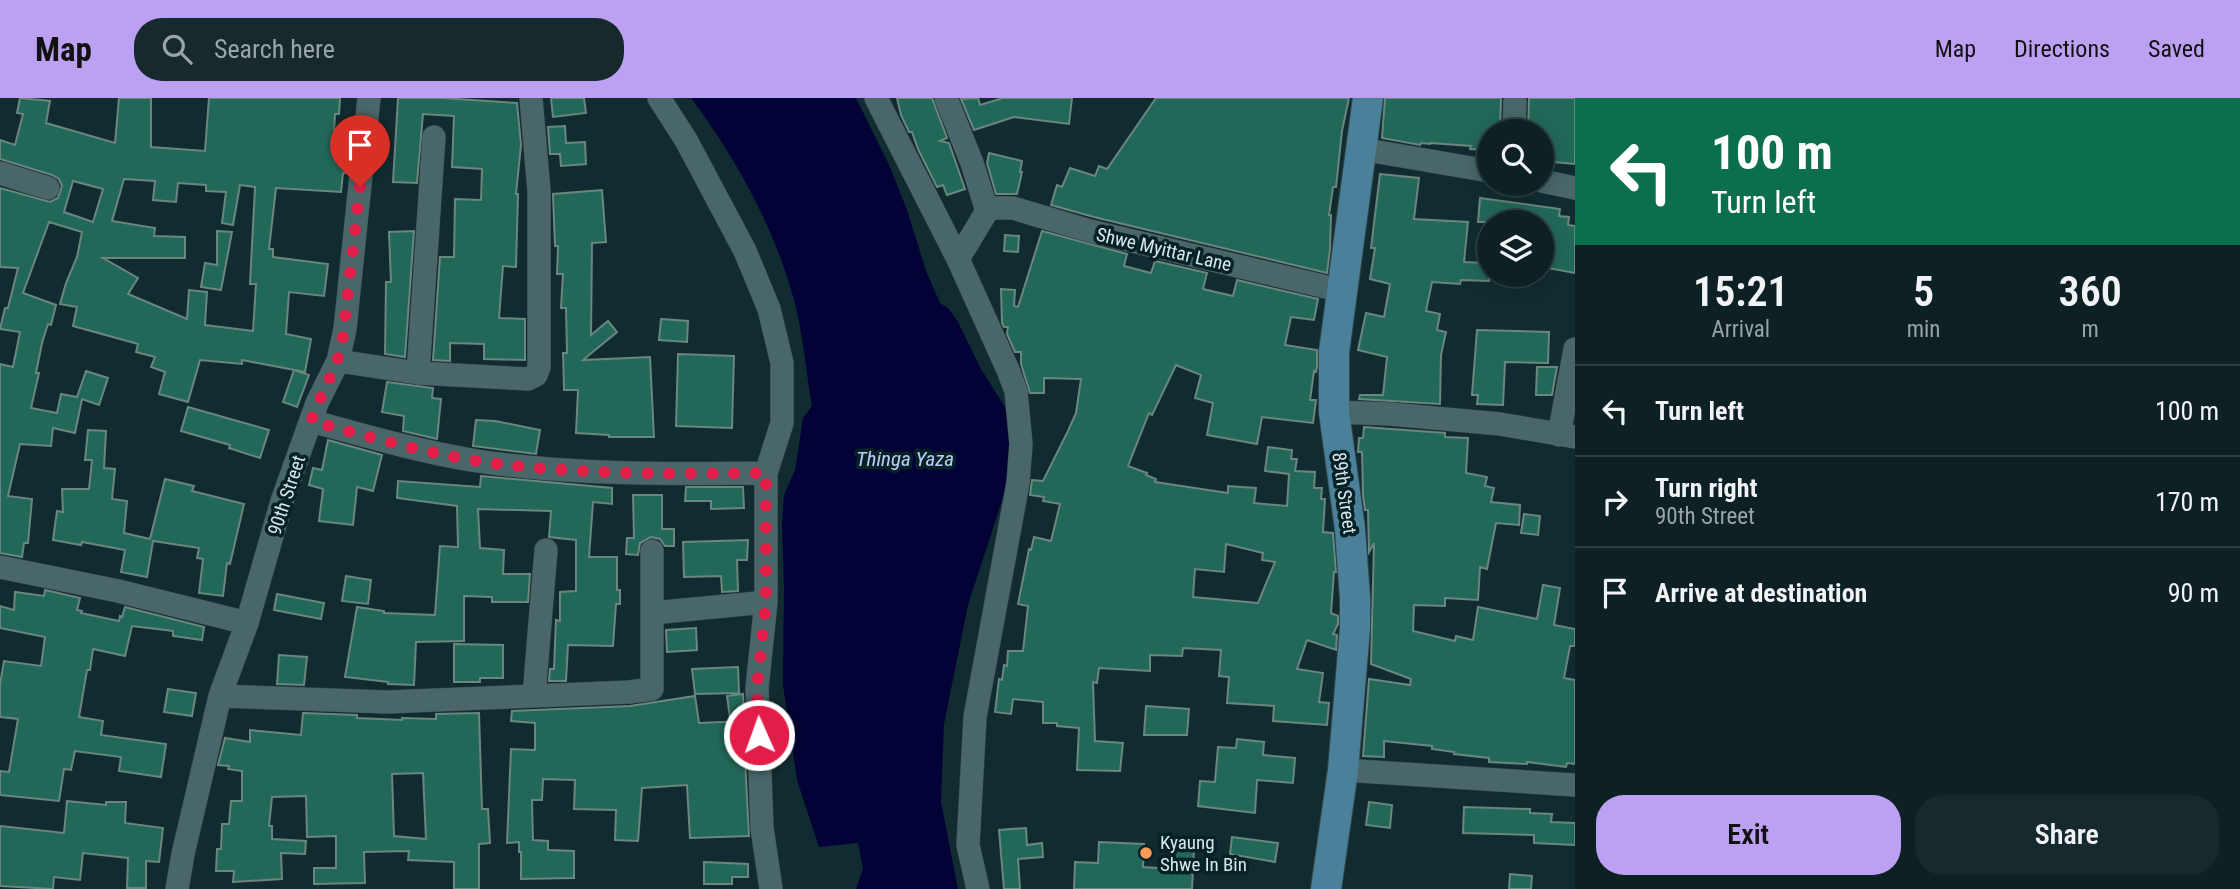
<!DOCTYPE html>
<html lang="en">
<head>
<meta charset="utf-8">
<style>
	body { margin:0; font-family:"Roboto Condensed",sans-serif; background:#16292c; color:#f1f3f6; height:100vh; display:flex; flex-direction:column; font-size:26px; white-space:nowrap }
	* { box-sizing:border-box; margin:0 }
	p { font-size:23px; color:#9aa3a6 }
	.icon { flex:none; width:38px; height:38px; fill:none; stroke:currentColor; stroke-width:2; stroke-linecap:round; stroke-linejoin:round }
	.map { position:relative; flex:1; overflow:hidden }
	.details { display:flex; flex-direction:column; background:#0d2124; width:665px }
	.details>* { flex:none }
	.top-card { background:#0b6e4f; color:#fff; overflow:hidden }
	.tools { position:absolute; left:1477px; top:21px; display:grid; gap:14px }
	.tools a { display:grid; place-items:center; width:77px; height:77px; border-radius:50%; background:#0d2124; box-shadow:0 4px 18px #0003,0 0 0 2px #2d3e41; font-size:35px }
	.pin { position:absolute; display:grid; place-items:center; width:60px; height:60px; color:#fff; margin:-72px -30px; border-radius:50% 50% 50% 0; rotate:-45deg; box-shadow:0 0 7px #0007 }
	.pin .icon { rotate:45deg }
	.me { position:absolute; width:77px; margin:-38px; rotate:358deg; stroke-linejoin:round; filter:drop-shadow(0 0 5px #0008) }
	.turn { display:flex; align-items:center; gap:24px; height:147px; padding:0 21px; font-size:32px }
	.turn .icon { width:91px; height:91px; stroke-width:2.5 }
	.turn b { display:block; font-size:49px; line-height:60px }
	.eta { display:flex; justify-content:space-evenly; align-items:center; height:119px; text-align:center }
	.eta b { font-size:42px; font-weight:600; line-height:49px }
	.button { display:flex; gap:14px; margin-top:auto; padding:14px 21px }
	.button a { flex:1; height:80px; border-radius:28px; background:#bca0f2; color:#111; font-size:28px; font-weight:600; line-height:80px; text-align:center }
	.button a+a { background:#16292c; color:#f1f3f6 }
	ul { padding:0; list-style:none }
	li { display:flex; align-items:center; gap:21px; height:91px; padding:0 21px; border-top:2px solid #2d3e41 }
	li div { flex:1 }
	li b { display:block; font-size:26px }
	li em { font-style:normal }
	header { display:flex; align-items:center; gap:42px; box-sizing:border-box; height:98px; padding:0 35px; background:#bca0f2; color:#111 }
	header strong { font-size:33px }
	nav { display:flex; gap:38px; margin-inline-start:auto; font-size:24px }
	.search { width:490px; height:63px; background:#16292c; display:flex; align-items:center; gap:18px; box-sizing:border-box; padding:0 24px; border-radius:28px; color:#9aa3a6; font-size:26px }
	main { display:flex; flex:1; min-height:0 }
	.map>svg:first-child { display:block }
	.water { fill:#020236 }
	.building { fill:#226858; stroke:#6b867e; stroke-width:2; fill-rule:evenodd }
	.lines { fill:none; stroke-linecap:round; stroke-linejoin:round }
	.minor-casing { stroke:#34474a; stroke-width:24 }
	.major-casing { stroke:#34474a; stroke-width:32 }
	.minor { stroke:#496669; stroke-width:23 }
	.major { stroke:#4a809a; stroke-width:30 }
	.route { stroke:#e11d48; stroke-width:12; stroke-dasharray:0 21.6 }
	.poi-dot { fill:#ff9b5a; stroke:#062226; stroke-width:2.5 }
	.labels { text-anchor:middle; stroke-width:7; stroke-linejoin:round; paint-order:stroke }
	.street-label { font-size:19px; fill:#d7e7e9; stroke:#062226 }
	.poi-label { font-size:19px; fill:#d7e7e9; stroke:#062226; text-anchor:start }
	.water-label { font-size:21px; font-style:italic; fill:#bbccf6; stroke:#062226 }
</style>
</head>
<body>
<header>
<strong>Map</strong>
<div class="search"><svg class="icon" aria-label="search" viewBox="0 0 24 24"><circle cx="10" cy="10" r="6"/><path d="M15 15l6 6"/></svg>Search here</div>
<nav><a>Map</a><a>Directions</a><a>Saved</a></nav>
</header>
<main>
<div class="map">
<svg width="1575" height="791" viewBox="0 0 1575 791">
	<rect width="100%" height="100%" fill="#112c30"/>
	<path class="water" d="M691,0H856L890,69L907,112L926,173L940,205L949,211L958,224L981,271L1005,309L1012,346L1010,378L968,507L944,626L941,704L958,791H856L863,771L858,745L819,749L797,682L783,587L784,488L782,426L784,397L795,372L803,320L812,308C806,273 803,236 794,202C774,129 736,60 691,0Z"/>
	<path class="building" d="M20,0L50,3L46,25L115,45L119,0H151V49L205,53L209,0H340L339,16H335L333,53L349,54L347,75H343L341,94L276,90L269,151H273V159L328,166L324,198L289,194L286,236L311,241L305,274L242,262V266L200,262L188,304L159,296L165,274L151,269L155,259L136,254L138,246L73,228L77,209L60,206L66,185L77,159L82,134L49,124L23,195L56,207L51,227L48,226L42,245L36,275H39L31,310L57,315L61,296L77,299L86,273L108,280L99,307L82,301L75,335L53,330L51,348L20,346L8,398L32,401L28,445H24L22,459L0,455V266L13,269L20,234L0,231L5,210H8L18,170L0,169V90L50,104L58,100L62,88L59,81L52,77L0,61V42L15,47L23,16L17,15ZM124,81L155,83L153,102L176,104L178,85L206,87V93L226,94L222,125L233,127L240,87L255,89L250,186H256L253,233L205,227L207,194L189,192L187,221L128,196L138,180L103,160H185V139L154,138L155,130L112,123ZM73,83L103,91L93,124L64,114Z
		M398,0H442L517,5L521,47L516,96H518L516,169L503,168L499,220L525,221V262L484,261V246L450,245V263L433,262L440,159H454L455,101L481,102L482,71L452,69L454,18L423,16L417,85L393,84Z
		M551,0H584L586,15L553,19Z
		M897,0H932L947,40L940,43L949,45L965,91L947,97L943,87L937,89L918,51L912,34H909L901,17Z
		M978,0L980,7L1003,0H1072L1069,26L1014,19L974,32L961,1Z
		M1156,0H1349L1342,33L1336,89H1333L1329,117H1331L1330,151L1327,175L1094,119L1051,107L1057,87L1062,89L1070,70L1095,78L1099,68L1107,71Z
		M1385,0H1501L1500,33H1489V52H1484L1470,51L1471,48L1430,45V46L1421,45L1420,47L1382,40Z
		M1529,0H1575V66L1542,63V33H1528Z
		M565,28L566,45L585,44L586,66L561,68L560,56H550L548,29Z
		M989,55L1022,63L1020,74H1022L1017,96H996L987,65Z
		M1380,76L1419,80L1414,121L1468,124L1464,164L1489,165V183L1461,182L1460,186L1432,184L1426,213L1440,216L1437,232L1446,234L1441,257L1440,306L1359,301L1360,297H1383L1387,259L1358,252L1366,215L1384,219L1390,186L1370,181L1375,150H1371Z
		M602,92L606,144L592,145L591,237L608,223L617,234L583,262L650,259L654,339H609V337L576,335L578,292H564L563,255H567L566,210H561L563,176H557L558,148H555L553,96Z
		M1480,100L1560,111L1559,118L1569,119L1568,127L1575,128V175L1542,169V124H1478Z
		M217,133L232,134L221,192L201,189L205,165L217,167Z
		M414,133L405,259L385,256L386,184H391L389,134Z
		M1042,133L1127,156L1124,168L1151,175L1155,163L1207,175L1203,191L1233,198L1237,182L1318,201L1314,222L1291,219L1285,247L1317,252V269L1316,274L1314,273L1310,302H1316L1313,325L1262,319L1257,346L1207,337L1213,305L1195,300L1201,277L1176,267L1152,317L1149,315L1128,368L1147,375L1146,377L1156,381L1155,384L1228,395V388L1256,390L1254,405L1287,408L1289,376L1265,373L1268,349L1292,352L1291,361H1297L1295,373L1315,374L1314,390H1322L1321,401H1325L1323,434L1333,435L1336,474H1334L1331,515L1338,518V526L1333,536L1337,537L1336,552L1307,542L1297,571L1323,575L1319,604L1329,605L1327,627L1273,623L1274,608L1227,605L1229,579L1219,578L1221,552L1183,550L1182,558L1150,557V573L1099,570L1097,585L1093,584L1095,643L1123,645L1120,673L1077,672L1079,630L1057,628V625H1043V604L1013,601L1011,616L995,614L999,581L1002,582L1004,567L1007,568L1008,553H1023L1028,508L1018,506L1029,451L1031,452L1034,439L1051,443L1060,406L1043,403L1044,399L1030,397L1032,382L1043,383L1068,333L1076,315L1081,281L1044,280V295H1030L1021,266V254H1015L1007,236L1008,229H1004L1002,225L1001,191L1015,192L1014,208L1018,209ZM1226,446L1263,455L1262,462L1275,464L1258,505L1193,499L1195,471L1224,474Z
		M1005,137L1019,138L1018,154L1004,153Z
		M661,221L688,223L687,244L659,242Z
		M1477,232L1549,234L1548,265L1505,264L1503,307L1477,306L1478,297H1472Z
		M678,256L734,258L732,330L676,328Z
		M1537,269H1557L1552,297H1536Z
		M294,272L309,277L297,309L283,304Z
		M387,284L433,290L432,300L441,301L437,341L403,333L404,318L382,314Z
		M188,309L269,332L260,360L229,350L230,347L181,333Z
		M476,322L495,323L540,332L536,356L473,348Z
		M1364,329L1445,335V339L1468,340L1466,375L1487,379L1485,388L1494,390L1491,404L1520,407L1519,427L1496,425L1487,471L1480,469L1478,502L1445,500V508L1414,507L1413,533L1455,543L1456,538L1473,542L1478,509L1537,521L1543,487L1560,490L1554,527L1575,531V548H1570L1564,580L1575,582V666L1567,665L1566,669L1527,664V666L1489,664V660L1454,656V654L1432,651V648L1384,643V659L1363,658L1369,581L1410,587L1411,581L1371,566L1374,445L1369,454L1368,412H1365L1363,397L1362,354H1358L1359,340H1363Z
		M88,332L106,333L104,370L115,371L112,401L127,403L124,435L150,441L165,381L194,388L192,393L244,406L230,466L227,465L223,498L199,495L203,461L197,460L199,450L153,443L147,479L121,474L125,452L82,444L81,447L53,442L57,413L63,414L62,391H89L92,362H85Z
		M328,342L382,357L373,393L357,389L353,427L319,423L323,391L309,387L313,370L322,372Z
		M481,378L612,390V406L593,404L589,459H617V492H620V506H616L613,548L568,547L566,583H549L550,571H554L556,522L560,523V494L576,493V442L549,439L551,413L478,411L480,450L504,452L503,476H530L528,504H492V499L464,498V543L416,544L414,587L388,586V584L345,579L357,509L384,513V515L435,517L440,448L458,449L457,408L397,400L398,383L480,389Z
		M686,389H743L744,410L711,411V403H685Z
		M633,397H662V431H674V448H665L660,441L651,439L640,445L638,457L626,456L627,440H634Z
		M1524,416L1540,418L1538,437L1521,435Z
		M748,442L747,462H737L738,493L722,494L721,478L684,479L683,444Z
		M346,478L371,482L368,506L342,503Z
		M45,492L80,500L77,512L82,513L81,515L119,523L120,518L122,519L125,509L204,529L202,542L173,538V533L132,528L125,558L93,551L90,572H87L79,619L103,623L101,637L166,646L161,679L119,673L121,659L75,653L71,672L64,671L59,703L0,697V673L9,674L18,621L0,619V586L4,563L41,568L45,539L0,530V508L14,512L15,494L44,498Z
		M277,496L324,505L321,521L274,512Z
		M696,530L697,552L667,554L666,532Z
		M454,546L503,547V580H480V584H454Z
		M279,557L307,559L304,587L277,586Z
		M738,569L739,595L695,596L692,571Z
		M168,591L196,595L192,618L164,614Z
		M743,596L744,619L730,620L727,598Z
		M695,598L699,625L743,623L749,738L690,740L687,687L642,690L638,743L615,742L616,712L574,711L575,682L543,681L542,702H532L533,742L548,743V752L574,753V780L521,781V754H519V744L507,745L511,651L535,652V625L511,623L512,613L630,608Z
		M1146,608L1189,611L1187,637H1144Z
		M303,615L357,617V620L402,622V620L436,621V616L479,615L482,711H488L490,745L479,746V791H454V764L408,762L409,753L364,754L365,785L314,786V770H336V738L307,739L306,698L272,699L269,728H272V741L306,743L305,756L281,755L282,781L233,784L234,773H216L217,751H221L222,726H229L231,703H242V673L228,671L229,668L218,667L225,640L250,644V632L301,637ZM423,675L426,741L394,738L392,676Z
		M1237,641L1264,644L1263,657L1295,660L1293,685L1257,682L1255,715L1198,708L1200,683L1215,684L1218,649L1236,650Z
		M67,703L106,707V704H126L125,725L163,730L159,764L146,763V790H127L128,760L83,755L80,782L54,779L53,791L0,788V728L64,735Z
		M1369,704L1392,707L1390,730L1366,727Z
		M1464,709L1530,711V715L1552,716L1551,724L1575,725V747L1534,745V737L1463,735Z
		M1026,730L1027,747L1042,745L1043,759L1018,761L1020,791H1004L999,732Z
		M1232,739L1278,745L1275,764L1230,756Z
		M1099,744L1144,746L1143,769L1173,771L1174,750L1194,751L1192,791H1074L1075,764L1098,765Z
		M704,764L748,766V779H732V786H704Z
		M1510,776L1532,778L1531,791H1509Z"/>
	<g class="lines">
		<defs>
			<path id="minor" d="M659,0L686,42L745,153L769,211L782,265V325L766,375V504L757,590L762,730L771,791
				M876,0L958,161L1008,272L1016,293L1021,346L1018,385L975,619L968,747L978,791
				M946,0L972,65L987,113
				M1514,33L1515,0
				M1361,51L1489,73
				M0,75L48,90
				M1542,83L1575,90
				M987,113L994,110H1013L1090,133L1343,193
				M958,161L987,113
				M338,263L418,275L528,281L536,277L539,269V93L531,0
				M418,275L434,39
				M1334,314L1390,316L1500,326L1575,339
				M311,323C366,338 421,354 477,363C573,377 670,376 766,375
				M1559,337L1575,251
				M0,469L118,493L247,525
				M652,515L766,504
				M220,598L387,604L629,594L652,591V453
				M534,598L546,452
				M1343,672L1575,687
				M177,791L183,756L220,598L247,525L282,403L317,305L338,263L345,231L369,0"/>
			<path id="major" d="M1326,791L1343,672L1355,530V500L1350,431L1334,314V254L1368,0"/>
		</defs>
		<use href="#minor" class="minor-casing"/>
		<use href="#major" class="major-casing"/>
		<use href="#minor" class="minor"/>
		<use href="#major" class="major"/>
	</g>
	<g class="lines">
		<path class="route" d="M360,89L342,246C336,273 320,297 311,323C366,338 421,354 477,363C573,377 670,376 766,375V504L757,590L759,637"/>
	</g>
	<circle class="poi-dot" cx="1146" cy="755" r="7"/>
	<g class="labels">
		<g class="street-label">
			<text transform="translate(1164 151) rotate(13)" y="7">Shwe Myittar Lane</text>
			<text transform="translate(1345 395) rotate(82)" y="7">89th Street</text>
			<text transform="translate(286 397) rotate(-72)" y="7">90th Street</text>
		</g>
		<g class="poi-label">
			<text x="1160" y="751">Kyaung<tspan x="1160" dy="22">Shwe In Bin</tspan></text>
		</g>
		<g class="water-label">
			<text x="905" y="368">Thinga Yaza</text>
		</g>
	</g>
</svg>
<div class="tools">
<a><svg class="icon" aria-label="search" viewBox="0 0 24 24"><circle cx="10" cy="10" r="6"/><path d="M15 15l6 6"/></svg></a>
<a><svg class="icon" aria-label="layers" viewBox="0 0 24 24"><path d="M12 4l9 5-9 5-9-5zM3 14l9 5 9-5"/></svg></a>
</div>
<div class="pin" style="left:360px;top:89px;background:#d93025"><svg class="icon" aria-label="arrive" viewBox="0 0 24 24"><path d="M6 21V4h12l-3 4 3 4H6"/></svg></div>
<svg class="me" style="left:759px;top:637px" viewBox="-20 -20 40 40"><circle r="17" fill="#e11d48" stroke="#fff" stroke-width="3"/><path d="M0-11L8 9 0 5-8 9z" fill="#fff"/></svg>
</div>
<section class="details">
<div class="top-card">
<div class="turn"><svg class="icon" aria-label="left" viewBox="0 0 24 24"><path d="M17 20v-9H6M10 6l-5 5 5 5"/></svg><div><b>100 m</b>Turn left</div></div>
</div>
<div class="eta">
<div><b>15:21</b><p>Arrival</p></div>
<div><b>5</b><p>min</p></div>
<div><b>360</b><p>m</p></div>
</div>
<ul>
<li><svg class="icon" aria-label="left" viewBox="0 0 24 24"><path d="M17 20v-9H6M10 6l-5 5 5 5"/></svg><div><b>Turn left</b></div><em>100 m</em></li>
<li><svg class="icon" aria-label="right" viewBox="0 0 24 24"><path d="M7 20v-9h11M14 6l5 5-5 5"/></svg><div><b>Turn right</b><p>90th Street</p></div><em>170 m</em></li>
<li><svg class="icon" aria-label="arrive" viewBox="0 0 24 24"><path d="M6 21V4h12l-3 4 3 4H6"/></svg><div><b>Arrive at destination</b></div><em>90 m</em></li>
</ul>
<div class="button"><a>Exit</a><a>Share</a></div>
</section>
</main>
</body>
</html>
